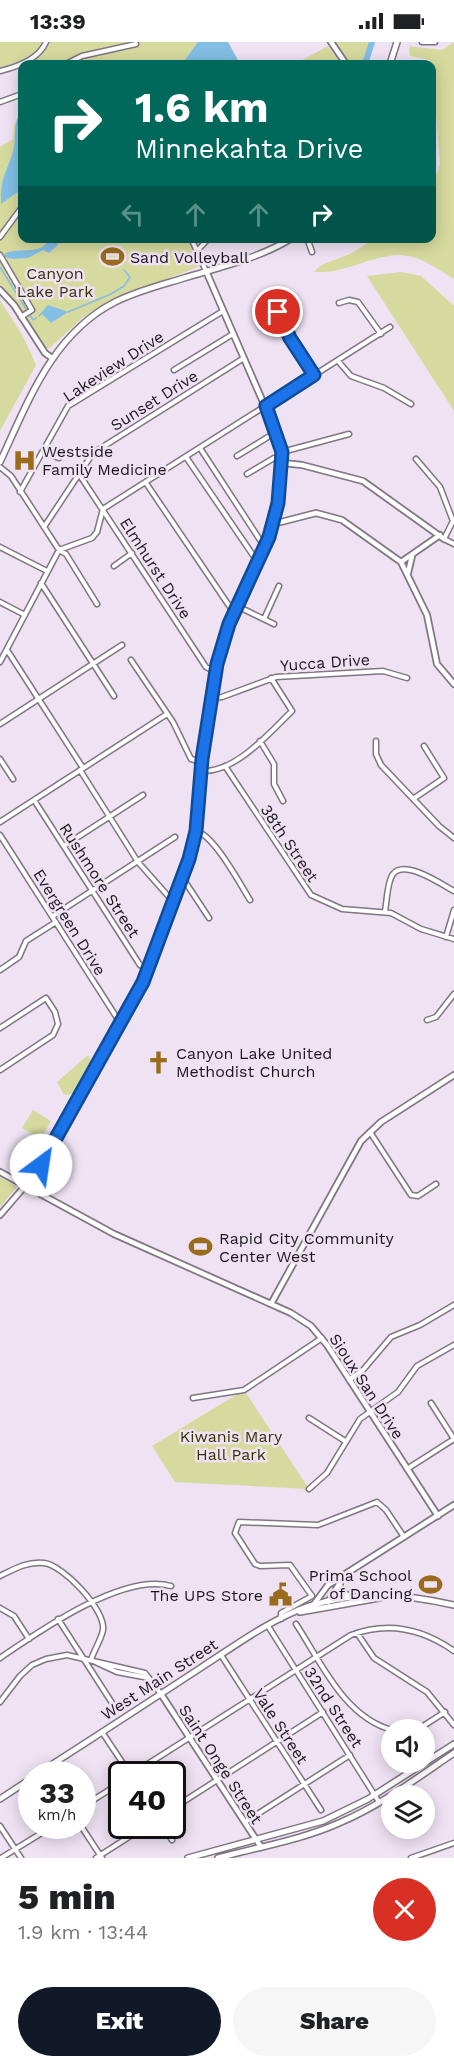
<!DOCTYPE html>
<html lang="en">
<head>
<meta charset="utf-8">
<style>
	body { margin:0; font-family:"Work Sans",sans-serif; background:#f6f6f6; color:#202124; height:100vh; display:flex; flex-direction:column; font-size:22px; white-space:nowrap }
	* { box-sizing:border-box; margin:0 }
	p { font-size:20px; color:#757577 }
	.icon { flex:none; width:33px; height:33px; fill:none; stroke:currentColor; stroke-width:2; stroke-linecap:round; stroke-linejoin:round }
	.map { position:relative; height:1816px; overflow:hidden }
	.drawer { display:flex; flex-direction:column; background:#fff; flex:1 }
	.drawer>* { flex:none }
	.banner { position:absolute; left:18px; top:18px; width:418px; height:183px; border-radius:12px; box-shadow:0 3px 15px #0003; background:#00695c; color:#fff; overflow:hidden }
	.fabs { position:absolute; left:381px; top:1677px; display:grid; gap:12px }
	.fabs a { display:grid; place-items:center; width:54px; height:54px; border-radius:50%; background:#fff; box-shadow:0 3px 15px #0003; font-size:30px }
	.speed { position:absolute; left:18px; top:1719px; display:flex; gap:12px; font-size:30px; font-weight:700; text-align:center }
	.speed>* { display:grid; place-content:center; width:78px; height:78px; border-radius:50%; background:#fff; box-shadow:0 3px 15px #0003; line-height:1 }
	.speed small { font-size:15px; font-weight:400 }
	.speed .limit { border:3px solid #111; border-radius:9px; background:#fff; color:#111 }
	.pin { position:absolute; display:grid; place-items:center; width:51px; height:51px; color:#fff; margin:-26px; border:3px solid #fff; border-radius:50%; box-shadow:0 2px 6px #0007 }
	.me { position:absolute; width:66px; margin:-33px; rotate:31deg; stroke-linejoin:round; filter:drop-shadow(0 0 4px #0008) }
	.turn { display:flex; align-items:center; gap:21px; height:126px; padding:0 18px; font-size:27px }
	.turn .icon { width:78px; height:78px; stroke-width:2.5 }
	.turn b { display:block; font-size:42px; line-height:51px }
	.lanes { display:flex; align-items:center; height:57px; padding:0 18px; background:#0003; justify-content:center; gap:30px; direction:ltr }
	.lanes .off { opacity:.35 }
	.round { display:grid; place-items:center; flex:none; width:63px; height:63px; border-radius:32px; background:#f6f6f6 }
	.summary { display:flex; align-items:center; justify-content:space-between; height:102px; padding:0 18px }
	h1 { font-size:36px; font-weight:800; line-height:45px }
	.cta { display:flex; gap:12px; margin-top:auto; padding:12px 18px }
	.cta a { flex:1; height:69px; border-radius:36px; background:#111827; color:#fff; font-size:24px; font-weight:800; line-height:69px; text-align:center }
	.cta a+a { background:#f6f6f6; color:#202124 }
	.status { display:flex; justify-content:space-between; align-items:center; height:42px; padding:0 30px; background:#fff; direction:ltr }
	.status svg { height:16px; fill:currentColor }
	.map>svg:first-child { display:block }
	.green { fill:#d6da9e }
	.water { fill:#83bee4 }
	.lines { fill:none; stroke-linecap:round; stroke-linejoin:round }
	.stream { stroke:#83bee4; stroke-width:1.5 }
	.river { stroke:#83bee4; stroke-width:6 }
	.street-casing { stroke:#817584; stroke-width:7 }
	.secondary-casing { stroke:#817584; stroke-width:8 }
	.primary-casing { stroke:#817584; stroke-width:8 }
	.street { stroke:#fff; stroke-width:4 }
	.secondary { stroke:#fff; stroke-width:4.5 }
	.primary { stroke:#fff; stroke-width:5 }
	.route-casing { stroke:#114b97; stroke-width:15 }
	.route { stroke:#1a73e8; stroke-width:10 }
	.labels { text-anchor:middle; stroke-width:5; stroke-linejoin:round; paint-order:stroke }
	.poi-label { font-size:16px; fill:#1b171d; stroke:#efe2f3; text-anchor:start }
	.park-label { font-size:16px; fill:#333402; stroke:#efe2f3 }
	.street-label { font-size:16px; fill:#1b171d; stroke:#efe2f3 }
</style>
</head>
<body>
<div class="status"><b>13:39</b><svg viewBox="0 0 49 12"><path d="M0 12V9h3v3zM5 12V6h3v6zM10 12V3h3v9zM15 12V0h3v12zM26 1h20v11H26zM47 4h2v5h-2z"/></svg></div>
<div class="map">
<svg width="454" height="1816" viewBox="0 0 454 1816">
	<rect width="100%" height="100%" fill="#efe2f3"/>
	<path class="green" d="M0,0H228L240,22H22V26L0,27Z
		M331,0H372L365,22H346Z
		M454,0V237C438,227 418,212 398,213C370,214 345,232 314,230L321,223L350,212L374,197L432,196V143L440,123L432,22L429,18L410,14L409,4L442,8Z
		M328,4L341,22H295Z
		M22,68V196L209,197L198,208L203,223L109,259L82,276L50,306H46L17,262L0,243V105L13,97L14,83Z
		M401,230L421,234L454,264V369L367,234Z
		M0,258L24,296L36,323L0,389Z
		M88,1013L91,1018L73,1052L64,1053L57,1040Z
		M33,1068L51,1079L41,1097L22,1086Z
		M0,1135L17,1145L0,1165Z
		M244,1348L309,1447L175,1440L152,1404Z"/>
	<path class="water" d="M198,0H228L240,22H182Z
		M22,68V147L1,162C0,138 5,133 12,113C18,97 11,83 22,68Z
		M52,196L60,197L57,204L49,211L43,208L28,216L13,217L5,215V211C16,207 29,210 40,206C44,205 48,199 52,196Z
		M48,263L68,270L51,281L41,271Z"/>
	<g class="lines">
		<path class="stream" d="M0,225L26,267
			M68,270L111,252L124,244L130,235L124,228
			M30,273L33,278L36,276
			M39,274L42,271"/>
		<path class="river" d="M365,22L372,0"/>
		<defs>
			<path id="street" d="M422,0H435
				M66,22L82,14L136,2
				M0,29C17,25 39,17 46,0
				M0,60L22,52
				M0,195L22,165
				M191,196L206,229
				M307,196L312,210
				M198,208L209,196
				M0,213L32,268L21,275
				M339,261L349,258L358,260L381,292
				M278,270L290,296L314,333
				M338,319L351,334L384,346L411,362
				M174,328L233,292
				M200,406L260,498L266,501
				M43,410L59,416
				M282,410L349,392
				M237,414L276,390
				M186,415L257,519
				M416,417L440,445L453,479L444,497L454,502
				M0,425L11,434L59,508L66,512L97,562
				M79,432L206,625L215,630
				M247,432L274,416L282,415
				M146,441L234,571
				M20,450L68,364L223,269
				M44,485L93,411L244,316
				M0,505L47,529
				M114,524L132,511
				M41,541L114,654
				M0,560L25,573
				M237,564L274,582
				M264,577L279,544
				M7,608L83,726
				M131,618L173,680L191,717L202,720
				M0,620L59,508L92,496L97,490L103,467L390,285
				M212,656L222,655L276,635L383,629L407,636
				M0,682L122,603
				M260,699L274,722V742L283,759
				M376,699V712L381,723L439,784L454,796
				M0,717L13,737
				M225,724L311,853L342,867L391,871L421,887L454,897
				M80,728L138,820L169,855L175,857
				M201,729C236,731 269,691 292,669L271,636
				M413,757L444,736L424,704
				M34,758L140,923L148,927
				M0,780L167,672
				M196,789C214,793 240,842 250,858
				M0,793L117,976L122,978
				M64,804L143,753
				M182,839L186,841L209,876
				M385,869C387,859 387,840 393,832C405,817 441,842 454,849
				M53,874L175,795
				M446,895L454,868
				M0,928L19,915L26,899L56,880
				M427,978L436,975L454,952
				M0,986L46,956L55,970L58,982L53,993L0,1028
				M370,1090L411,1153L418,1154L436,1142
				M349,1338L363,1328L391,1295L420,1283L454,1263
				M193,1356L244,1348L322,1296
				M431,1361L454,1397
				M309,1376L345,1399
				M407,1427L454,1397
				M309,1447L327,1431L360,1377L398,1350L417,1324L454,1303
				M0,1534C14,1527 28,1519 44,1521C63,1523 106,1568 103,1588C101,1598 94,1608 91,1618
				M0,1566L14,1574L29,1597
				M58,1577L114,1664
				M281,1577V1571L312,1554L290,1523L260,1524L255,1522L235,1491L239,1480L318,1483L377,1460L386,1468L404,1495
				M296,1582C321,1620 344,1675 392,1688
				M268,1584L379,1760
				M357,1591L374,1616L427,1650L454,1683
				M221,1613L321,1768
				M0,1616C38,1590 123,1530 171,1544
				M91,1618L117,1630L149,1636
				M0,1660L20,1634L32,1623L46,1617L67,1613L145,1631L161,1652
				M417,1688L445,1670
				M102,1690L130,1732
				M132,1732L351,1593C388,1579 423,1587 454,1609
				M82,1765L122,1740
				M172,1767L323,1670
				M245,1780L350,1713
				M0,1784L21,1816
				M81,1784L102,1816
				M163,1784L172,1798
				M1,1816L53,1784
				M96,1816L146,1784
				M411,1816L454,1801"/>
			<path id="secondary" d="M331,0L346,22
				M0,248L14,263L45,311L52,316
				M283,421L302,423L363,439L444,497
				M274,478L281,480L316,471L342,478L401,520L427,573L437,622L454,642
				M401,520L440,493
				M408,531L412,514
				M0,1130L114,1192L291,1271L311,1284L327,1303L438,1474
				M0,1173L32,1136L51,1107L143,940L182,839L193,804L207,682L220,610L276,471L283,421L276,390L206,229
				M271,1262L361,1099L381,1080L454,1033
				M340,1541V1550L351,1554
				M328,1560L343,1536
				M314,1562L328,1543L454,1463
				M161,1652L261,1805"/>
			<path id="primary" d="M390,22L397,0
				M0,420C28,360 52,292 115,260C137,249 161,243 184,236C220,225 260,216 292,196
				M300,1570L379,1556
				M37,1732C92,1697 147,1661 202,1625C236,1603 271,1577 309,1564C356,1549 407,1552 454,1563
				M0,1757L32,1736
				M188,1816L323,1779L368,1757L454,1702
				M218,1816C258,1805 301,1798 339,1781C380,1764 417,1736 454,1711"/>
		</defs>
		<use href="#street" class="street-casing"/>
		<use href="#secondary" class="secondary-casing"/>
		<use href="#primary" class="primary-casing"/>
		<use href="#street" class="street"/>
		<use href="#secondary" class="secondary"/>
		<use href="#primary" class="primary"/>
	</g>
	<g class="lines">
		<defs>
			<path id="route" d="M41,1123L143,940L189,817L196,789L202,717L217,622L229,582L269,495L278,461L282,410L266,364L314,333L290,296L278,270"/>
		</defs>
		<use href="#route" class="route-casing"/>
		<use href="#route" class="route"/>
	</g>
	<defs>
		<symbol id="stadium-bare" viewBox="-9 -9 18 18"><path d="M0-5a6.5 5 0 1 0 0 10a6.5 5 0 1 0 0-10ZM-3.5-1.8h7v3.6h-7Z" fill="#996b1b" stroke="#efe2f3" stroke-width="2.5" paint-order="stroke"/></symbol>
		<symbol id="hospital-bare" viewBox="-9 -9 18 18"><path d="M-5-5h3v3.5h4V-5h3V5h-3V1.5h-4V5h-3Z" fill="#996b1b" stroke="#efe2f3" stroke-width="2.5" paint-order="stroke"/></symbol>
		<symbol id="church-bare" viewBox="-9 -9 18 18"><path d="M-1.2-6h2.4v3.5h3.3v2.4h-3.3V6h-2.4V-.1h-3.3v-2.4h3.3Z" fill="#996b1b" stroke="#efe2f3" stroke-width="2.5" paint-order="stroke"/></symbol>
		<symbol id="civic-bare" viewBox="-9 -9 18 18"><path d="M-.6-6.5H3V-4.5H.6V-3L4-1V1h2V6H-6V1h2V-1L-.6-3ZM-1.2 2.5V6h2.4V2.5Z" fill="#996b1b" stroke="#efe2f3" stroke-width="2.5" paint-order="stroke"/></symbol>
	</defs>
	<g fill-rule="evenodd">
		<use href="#stadium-bare" x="96" y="198" width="33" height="33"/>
		<use href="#hospital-bare" x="8" y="402" width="33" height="33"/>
		<use href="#church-bare" x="142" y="1004" width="33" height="33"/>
		<use href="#stadium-bare" x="184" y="1188" width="33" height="33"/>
		<use href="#stadium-bare" x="414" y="1526" width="33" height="33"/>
		<use href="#civic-bare" x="264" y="1536" width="33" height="33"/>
	</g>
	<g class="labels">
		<g class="poi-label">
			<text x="130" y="221">Sand Volleyball</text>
			<text x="42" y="415">Westside<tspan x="42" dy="18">Family Medicine</tspan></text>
			<text x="176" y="1017">Canyon Lake United<tspan x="176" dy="18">Methodist Church</tspan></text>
			<text x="219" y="1202">Rapid City Community<tspan x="219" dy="18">Center West</tspan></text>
			<text x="412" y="1539" text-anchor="end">Prima School<tspan x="412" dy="18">of Dancing</tspan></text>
			<text x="263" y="1559" text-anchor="end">The UPS Store</text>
		</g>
		<g class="park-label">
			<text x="55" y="237">Canyon<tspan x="55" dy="18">Lake Park</tspan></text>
			<text x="231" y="1400">Kiwanis Mary<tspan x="231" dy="18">Hall Park</tspan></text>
		</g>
		<g class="street-label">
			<text transform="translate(113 324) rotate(-33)" y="6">Lakeview Drive</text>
			<text transform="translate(154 358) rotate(-32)" y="6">Sunset Drive</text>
			<text transform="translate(156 526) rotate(57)" y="6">Elmhurst Drive</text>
			<text transform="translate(325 620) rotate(-4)" y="6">Yucca Drive</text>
			<text transform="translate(290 801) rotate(56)" y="6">38th Street</text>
			<text transform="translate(100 838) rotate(57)" y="6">Rushmore Street</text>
			<text transform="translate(70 880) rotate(58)" y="6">Evergreen Drive</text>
			<text transform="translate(367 1344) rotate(57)" y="6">Sioux San Drive</text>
			<text transform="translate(159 1637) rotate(-33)" y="6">West Main Street</text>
			<text transform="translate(334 1665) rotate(57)" y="6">32nd Street</text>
			<text transform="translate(281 1684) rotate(57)" y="6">Vale Street</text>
			<text transform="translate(221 1722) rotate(57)" y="6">Saint Onge Street</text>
		</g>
	</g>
</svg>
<div class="fabs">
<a><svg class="icon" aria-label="sound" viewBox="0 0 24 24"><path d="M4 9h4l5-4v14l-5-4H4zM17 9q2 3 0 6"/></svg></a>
<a><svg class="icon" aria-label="layers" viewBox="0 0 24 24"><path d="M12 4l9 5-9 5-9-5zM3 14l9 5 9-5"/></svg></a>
</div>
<div class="speed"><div>33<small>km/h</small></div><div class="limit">40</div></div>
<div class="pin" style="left:278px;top:270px;background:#d93025"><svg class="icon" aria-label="arrive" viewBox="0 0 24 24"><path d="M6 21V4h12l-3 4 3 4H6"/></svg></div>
<svg class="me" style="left:41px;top:1123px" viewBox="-20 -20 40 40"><circle r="19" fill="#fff"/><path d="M0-13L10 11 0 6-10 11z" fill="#1a73e8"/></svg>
<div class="banner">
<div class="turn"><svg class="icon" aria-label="right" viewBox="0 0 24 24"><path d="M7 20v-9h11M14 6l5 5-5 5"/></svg><div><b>1.6 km</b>Minnekahta Drive</div></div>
<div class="lanes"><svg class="icon off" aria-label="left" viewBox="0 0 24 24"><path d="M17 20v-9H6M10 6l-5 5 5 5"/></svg><svg class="icon off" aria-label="ahead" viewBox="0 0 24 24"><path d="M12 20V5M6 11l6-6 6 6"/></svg><svg class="icon off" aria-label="ahead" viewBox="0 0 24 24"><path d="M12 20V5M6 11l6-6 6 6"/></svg><svg class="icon" aria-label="right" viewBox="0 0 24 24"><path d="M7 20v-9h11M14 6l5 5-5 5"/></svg></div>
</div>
</div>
<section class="drawer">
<div class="summary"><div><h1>5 min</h1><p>1.9 km · 13:44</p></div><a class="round" style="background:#d93025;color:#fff"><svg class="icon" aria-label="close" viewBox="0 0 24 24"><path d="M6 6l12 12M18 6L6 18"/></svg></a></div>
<div class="cta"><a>Exit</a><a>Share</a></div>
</section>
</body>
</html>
